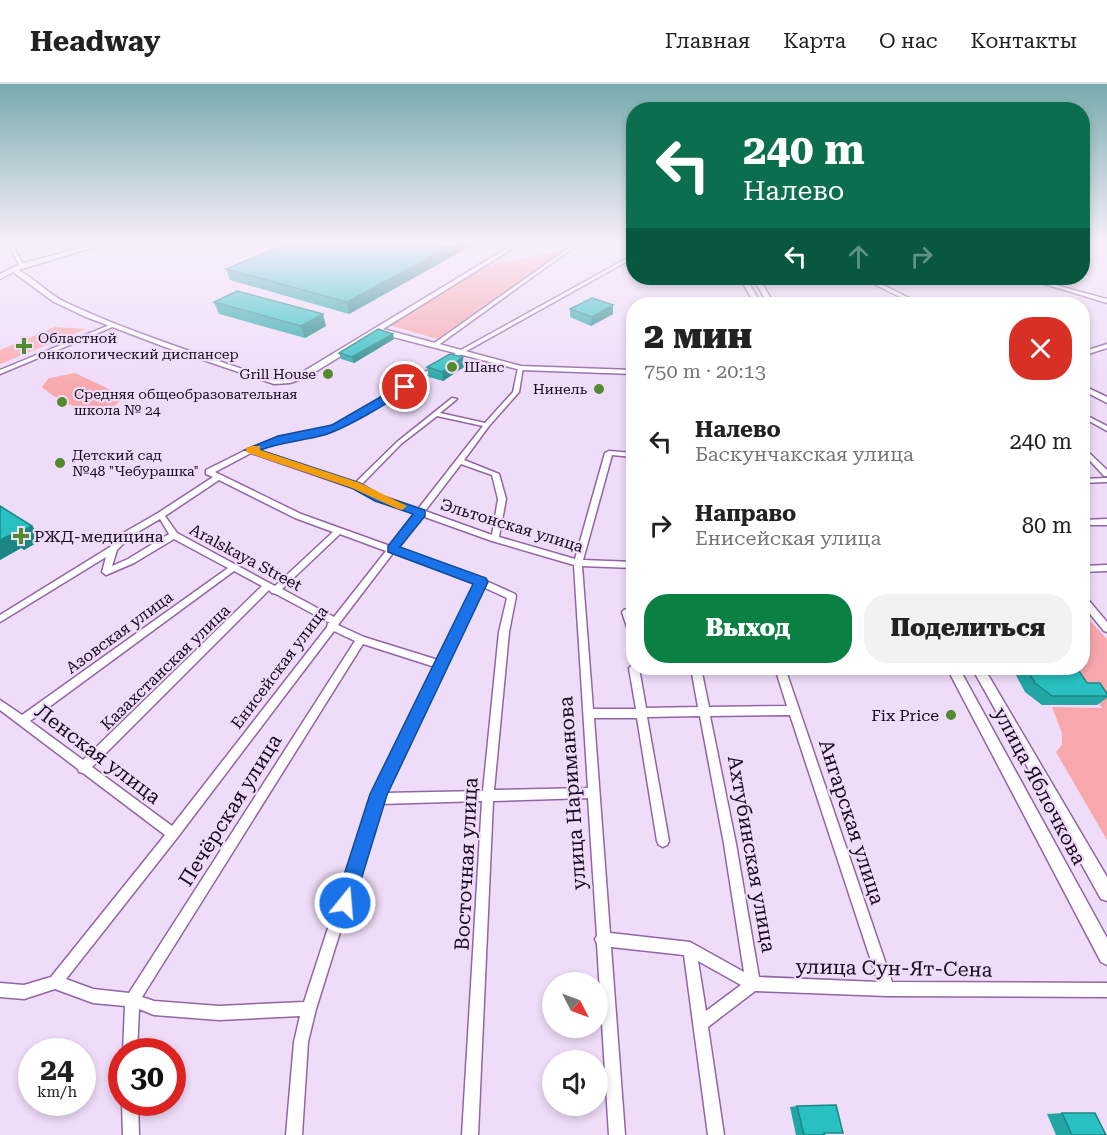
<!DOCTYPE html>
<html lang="ru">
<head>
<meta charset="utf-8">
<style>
	body { margin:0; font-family:"Roboto Serif",serif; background:#f2f2f2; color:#222; height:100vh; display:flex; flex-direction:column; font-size:22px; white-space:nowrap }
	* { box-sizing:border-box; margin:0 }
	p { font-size:20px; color:#767676 }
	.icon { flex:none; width:33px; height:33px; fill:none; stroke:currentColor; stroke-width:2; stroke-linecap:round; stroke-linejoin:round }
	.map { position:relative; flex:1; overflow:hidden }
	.drawer { position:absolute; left:626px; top:213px; width:464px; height:378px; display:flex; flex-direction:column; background:#fff; border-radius:24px; box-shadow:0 3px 9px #0003 }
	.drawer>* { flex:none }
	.banner { position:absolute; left:626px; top:18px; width:464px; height:183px; border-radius:24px; box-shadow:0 3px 9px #0003; background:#0b6e4f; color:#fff; overflow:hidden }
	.needle { width:39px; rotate:132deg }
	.fabs { position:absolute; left:542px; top:888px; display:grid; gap:12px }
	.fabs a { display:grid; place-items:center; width:66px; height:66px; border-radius:50%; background:#fff; box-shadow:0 3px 9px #0003; font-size:30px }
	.speed { position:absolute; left:18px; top:954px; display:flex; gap:12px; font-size:30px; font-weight:700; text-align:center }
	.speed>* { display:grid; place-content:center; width:78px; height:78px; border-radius:50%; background:#fff; box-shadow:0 3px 9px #0003; line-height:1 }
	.speed small { font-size:15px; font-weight:400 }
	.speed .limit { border:9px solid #d22; background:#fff; color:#111 }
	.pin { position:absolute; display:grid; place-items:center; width:51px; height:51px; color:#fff; margin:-26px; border:3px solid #fff; border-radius:50%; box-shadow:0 2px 6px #0007 }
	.me { position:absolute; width:66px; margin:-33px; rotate:17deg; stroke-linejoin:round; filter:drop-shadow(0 0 4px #0008) }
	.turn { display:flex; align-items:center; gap:21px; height:126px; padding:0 18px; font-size:27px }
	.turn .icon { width:78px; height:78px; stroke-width:2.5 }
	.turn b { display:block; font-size:42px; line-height:51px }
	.lanes { display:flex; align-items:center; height:57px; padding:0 18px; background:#0003; justify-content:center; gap:30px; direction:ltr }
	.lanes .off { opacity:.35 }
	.round { display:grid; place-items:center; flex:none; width:63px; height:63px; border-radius:24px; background:#f2f2f2 }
	.head { display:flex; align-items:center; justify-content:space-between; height:102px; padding:0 18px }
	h1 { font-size:36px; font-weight:800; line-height:45px }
	.action { display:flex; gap:12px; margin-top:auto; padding:12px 18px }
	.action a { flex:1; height:69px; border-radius:24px; background:#0b8043; color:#fff; font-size:24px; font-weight:800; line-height:69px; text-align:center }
	.action a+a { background:#f2f2f2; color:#222 }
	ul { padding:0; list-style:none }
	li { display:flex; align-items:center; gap:18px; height:84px; padding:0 18px }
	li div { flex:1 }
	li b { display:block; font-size:22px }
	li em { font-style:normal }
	header { display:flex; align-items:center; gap:36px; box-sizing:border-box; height:84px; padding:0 30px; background:#fff; border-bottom:2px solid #e0e0e0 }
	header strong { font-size:28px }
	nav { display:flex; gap:33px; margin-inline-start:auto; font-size:21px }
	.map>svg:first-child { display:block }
	.green { fill:#f8a7ac }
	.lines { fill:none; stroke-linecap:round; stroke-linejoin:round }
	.minor-casing { stroke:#9265a6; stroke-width:3 }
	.major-casing { stroke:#9265a6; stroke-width:3 }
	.minor { fill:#fff; fill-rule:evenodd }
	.major { fill:#fff; fill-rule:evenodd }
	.wall { fill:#22a5a5 }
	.shaded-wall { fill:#1c8686 }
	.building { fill:#28c0c0; stroke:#1c8686; stroke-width:1.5 }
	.route { fill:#1a73e8; stroke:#114b97; stroke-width:1.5 }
	.slow { fill:#f59e0b }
	.poi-dot { fill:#528c2a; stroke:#efdcf8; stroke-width:2 }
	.labels { text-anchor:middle; stroke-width:4.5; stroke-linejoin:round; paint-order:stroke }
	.far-poi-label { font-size:14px; fill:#190820; stroke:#efdcf8; text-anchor:start }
	.street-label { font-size:16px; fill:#190820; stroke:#efdcf8 }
	.poi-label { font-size:16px; fill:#190820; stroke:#efdcf8; text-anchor:start }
	.near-street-label { font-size:20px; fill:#190820; stroke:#efdcf8 }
</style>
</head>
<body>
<header>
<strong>Headway</strong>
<nav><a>Главная</a><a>Карта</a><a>О нас</a><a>Контакты</a></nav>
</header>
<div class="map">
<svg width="1107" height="1051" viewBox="0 0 1107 1051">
	<rect width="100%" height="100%" fill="#efdcf8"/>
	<path class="green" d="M565,166L437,255L389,241L482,183Z
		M55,243L86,245L0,280V266Z
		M75,289L121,311L122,314C103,341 62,320 42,303L49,294Z
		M1082,528L1107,555V756L1056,668L1062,661V649L1052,623L1102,624L1074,584H1082Z"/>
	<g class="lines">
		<defs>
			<path id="minor" d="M7,158H11L24,182H20Z
				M577,158H581L437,262H433V260Z
				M633,171V174L463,269L351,338L322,350L282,356L257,366L355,399L397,358L452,314L457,315L440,329L485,339L513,308L518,284L523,283L519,308L489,342L464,376L499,390L506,415L499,453L575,475L605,369L609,367L633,369V373L612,371L583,476L633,478V484L582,482L593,625H636L629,584L633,580V584H639L646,624L698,623L691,584H701L709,623L787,622L775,584H785L892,898L1107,899V913L887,912L755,907L708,943L724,1051H708L684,871L611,863L625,1051H609L597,860L595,855L597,852L588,714L493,717L478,1051H462L482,717L380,720L316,925L308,958L302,1051H286L294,958L300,932L219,936L154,931L139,925L137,968H123L125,922L93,919L55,905L24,915L0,913V899L24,901L51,893L165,751L83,689L79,688L78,685L0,626V616L22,631L228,484L174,455L134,479L106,491L102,488L106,473L0,538V531L110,463L125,448L158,429L213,393L206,390V386L248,365L279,353L319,347L347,336L459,267ZM437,332L483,342L418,425L382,412L361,401L401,360ZM251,369L353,404L376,416L415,429L390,462L301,430L215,388ZM461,380L492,391L498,415L492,451L425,427ZM219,396L295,434L333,448L275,502L177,449L165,432ZM422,432L492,457L574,481L588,704L494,706L509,548L516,512L515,510L484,496L397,465ZM160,435L169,450L128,475L112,482L117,466L131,452ZM340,450L386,467L334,533L282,505ZM393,469L476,499L438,576L364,553L338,541ZM234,487L262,502L83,676L30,637ZM483,503L507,514L499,548L483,707L384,709ZM269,506L272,509L276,510L330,539H328L327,543L172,742L92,683ZM334,547L355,557L129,909L93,905L66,895L177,754ZM363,560L435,583L370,715L304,918L219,922L154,917L142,913ZM790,631L878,898L759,893L736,760L710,632ZM700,632L724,760L744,888L690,858L610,849L594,634H637L657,757L659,761L663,763L667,761L669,757L647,633ZM698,877L741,901L706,927Z
				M885,194H890L874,199L872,198Z
				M1025,194H1030L1107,215V219Z
				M112,240L117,241L0,290V286Z
				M1082,329L1107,342V347L1082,333Z
				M1082,363L1084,364L1107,386V392H1104L1082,368Z
				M1107,394V398L1082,399V395Z
				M1107,435V441H1082V436Z
				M1107,481V487L1082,488V482Z
				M1082,511L1085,512L1107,538V548L1104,547L1082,520Z
				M627,525L630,526L633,532V550L630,549L628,546L622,528L624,526Z
				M122,1018H138L139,1051H123Z"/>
			<path id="major" d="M104,158H112L18,186C36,195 49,211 67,219C134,250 205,272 275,296L289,295L301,289L517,158H523L383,245L521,282L633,286V290L521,286L378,249L307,293L290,299L274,300L165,263L86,233L54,218L13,188L0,195V190L20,180Z
				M740,194H746L761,220H755Z
				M753,194H759L774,220H768Z
				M862,194H869L921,220H914Z
				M1107,260V264L1082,272V268Z
				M1082,301L1107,313V319L1082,306Z
				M947,584H959L1107,854V881L1101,878Z
				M972,584H984L1107,793V817L1101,815Z"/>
		</defs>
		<use href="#minor" class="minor-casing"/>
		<use href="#major" class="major-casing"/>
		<use href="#minor" class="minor"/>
		<use href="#major" class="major"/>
	</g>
	<path class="wall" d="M290,158H478L349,230L230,196L226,185Z
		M214,218L326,242L305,254L219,230Z
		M613,221V230L591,242L570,233V225Z
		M394,255L354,279L341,275L339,269Z
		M427,283H464L443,297L429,293Z
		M0,422L32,442L43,455L24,466L21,464L0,476Z
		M1012,584H1078H1077L1087,599L1107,610V614L1097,621H1042L1025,608Z
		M797,1022L824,1049L825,1051H796L790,1023Z
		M1062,1029L1106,1051H1056L1047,1030Z"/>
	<path class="shaded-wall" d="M458,158H478L349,230L347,218Z
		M613,221V230L591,242L592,233Z
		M323,230L326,242L305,254L301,242Z
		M393,250L394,255L354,279L352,273Z
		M463,273L464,283L443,297L442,288Z
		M32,442L43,455L24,466L13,453Z
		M10,451L21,464L0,476V456Z"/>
	<path class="building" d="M290,158H458L347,218L226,185Z
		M1082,159H1083L1084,167L1082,166Z
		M237,207L323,230L301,242L214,218Z
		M592,214L613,221L592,233L570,225Z
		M378,245L393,250L352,273L339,269Z
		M450,270L463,273L442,288L427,283Z
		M0,422L32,442L13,453L10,451L0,456Z
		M1026,584H1077L1087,599H1100L1107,610V612H1052L1035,599Z
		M836,1021L843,1049H824L825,1051H804L797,1022Z
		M1062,1029H1095L1106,1051H1072Z"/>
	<linearGradient id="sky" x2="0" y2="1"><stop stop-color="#77abac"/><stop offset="0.52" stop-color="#f8effc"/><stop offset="1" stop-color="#f8effc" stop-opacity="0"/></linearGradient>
	<rect width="1107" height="305" fill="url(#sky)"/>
	<path class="route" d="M401,301L409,303C394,317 344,345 324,351C302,357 281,358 260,366L360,399L383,412L425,426V432L400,463L486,494L488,498L387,711L354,819L351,825L345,828L338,825L335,819L370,710L473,500L388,468V462L413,430L375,417L352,404L245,366L278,352L332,341Z"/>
	<path class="slow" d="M252,362H260V366L360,399L407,422L402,426L398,425L352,404L246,368V364Z"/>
	<g class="poi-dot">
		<path d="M21 253h6v6h6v6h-6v6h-6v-6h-6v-6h6z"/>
		<circle cx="452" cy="283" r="6"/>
		<circle cx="328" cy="290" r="6"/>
		<circle cx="599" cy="305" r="6"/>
		<circle cx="62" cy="318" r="6"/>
		<circle cx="60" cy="379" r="6"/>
		<path d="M18 443h6v6h6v6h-6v6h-6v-6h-6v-6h6z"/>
		<circle cx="951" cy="631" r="6"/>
	</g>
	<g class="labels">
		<g class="far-poi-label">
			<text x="38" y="259">Областной<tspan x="38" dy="16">онкологический диспансер</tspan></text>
			<text x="464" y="288">Шанс</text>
			<text x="316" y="295" text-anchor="end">Grill House</text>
			<text x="587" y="310" text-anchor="end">Нинель</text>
			<text x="74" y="315">Средняя общеобразовательная<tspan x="74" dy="16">школа № 24</tspan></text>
			<text x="72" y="376">Детский сад<tspan x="72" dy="16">№48 "Чебурашка"</tspan></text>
		</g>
		<g class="street-label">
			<text transform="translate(512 441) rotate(17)" y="6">Эльтонская улица</text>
			<text transform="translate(246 473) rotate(28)" y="6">Aralskaya Street</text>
			<text transform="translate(119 548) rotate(-36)" y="6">Азовская улица</text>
			<text transform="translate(165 583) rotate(-44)" y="6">Казахстанская улица</text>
			<text transform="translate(279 583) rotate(-53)" y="6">Енисейская улица</text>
		</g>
		<g class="poi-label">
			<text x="34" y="458">РЖД-медицина</text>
			<text x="939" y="637" text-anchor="end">Fix Price</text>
		</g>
		<g class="near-street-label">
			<text transform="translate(98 670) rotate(37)" y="7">Ленская улица</text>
			<text transform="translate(1040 702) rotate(62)" y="7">улица Яблочкова</text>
			<text transform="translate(572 709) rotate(-94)" y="7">улица Нариманова</text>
			<text transform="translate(230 726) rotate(-58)" y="7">Печёрская улица</text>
			<text transform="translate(852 738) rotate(72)" y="7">Ангарская улица</text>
			<text transform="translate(752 770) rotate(80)" y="7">Ахтубинская улица</text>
			<text transform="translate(466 780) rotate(-87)" y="7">Восточная улица</text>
			<text transform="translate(894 884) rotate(1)" y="7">улица Сун-Ят-Сена</text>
		</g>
	</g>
</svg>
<div class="fabs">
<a><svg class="needle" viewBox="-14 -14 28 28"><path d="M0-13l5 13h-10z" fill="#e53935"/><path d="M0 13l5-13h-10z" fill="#767676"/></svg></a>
<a><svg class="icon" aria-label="sound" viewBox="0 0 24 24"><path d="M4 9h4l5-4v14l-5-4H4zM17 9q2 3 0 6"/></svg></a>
</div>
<div class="speed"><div>24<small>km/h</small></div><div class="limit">30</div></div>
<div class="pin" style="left:405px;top:303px;background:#d93025"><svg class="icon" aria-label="arrive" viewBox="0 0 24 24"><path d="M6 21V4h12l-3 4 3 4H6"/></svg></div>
<svg class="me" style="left:345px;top:819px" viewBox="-20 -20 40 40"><circle r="17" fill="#1a73e8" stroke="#fff" stroke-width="3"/><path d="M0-11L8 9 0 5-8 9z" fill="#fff"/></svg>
<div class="banner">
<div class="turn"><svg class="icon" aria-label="left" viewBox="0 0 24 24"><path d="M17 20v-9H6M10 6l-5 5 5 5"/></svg><div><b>240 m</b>Налево</div></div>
<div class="lanes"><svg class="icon" aria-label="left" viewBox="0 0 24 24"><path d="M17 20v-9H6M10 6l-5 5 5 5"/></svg><svg class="icon off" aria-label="ahead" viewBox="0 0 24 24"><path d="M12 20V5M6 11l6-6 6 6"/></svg><svg class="icon off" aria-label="right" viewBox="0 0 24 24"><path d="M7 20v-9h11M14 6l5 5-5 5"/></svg></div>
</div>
<section class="drawer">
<div class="head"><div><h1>2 мин</h1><p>750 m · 20:13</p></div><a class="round" style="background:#d93025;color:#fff"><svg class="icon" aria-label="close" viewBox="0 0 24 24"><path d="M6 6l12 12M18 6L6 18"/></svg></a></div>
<ul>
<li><svg class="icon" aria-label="left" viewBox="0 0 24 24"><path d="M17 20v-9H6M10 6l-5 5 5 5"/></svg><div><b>Налево</b><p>Баскунчакская улица</p></div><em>240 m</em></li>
<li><svg class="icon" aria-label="right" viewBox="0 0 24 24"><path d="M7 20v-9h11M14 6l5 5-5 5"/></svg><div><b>Направо</b><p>Енисейская улица</p></div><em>80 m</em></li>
</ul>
<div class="action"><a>Выход</a><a>Поделиться</a></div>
</section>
</div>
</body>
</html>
